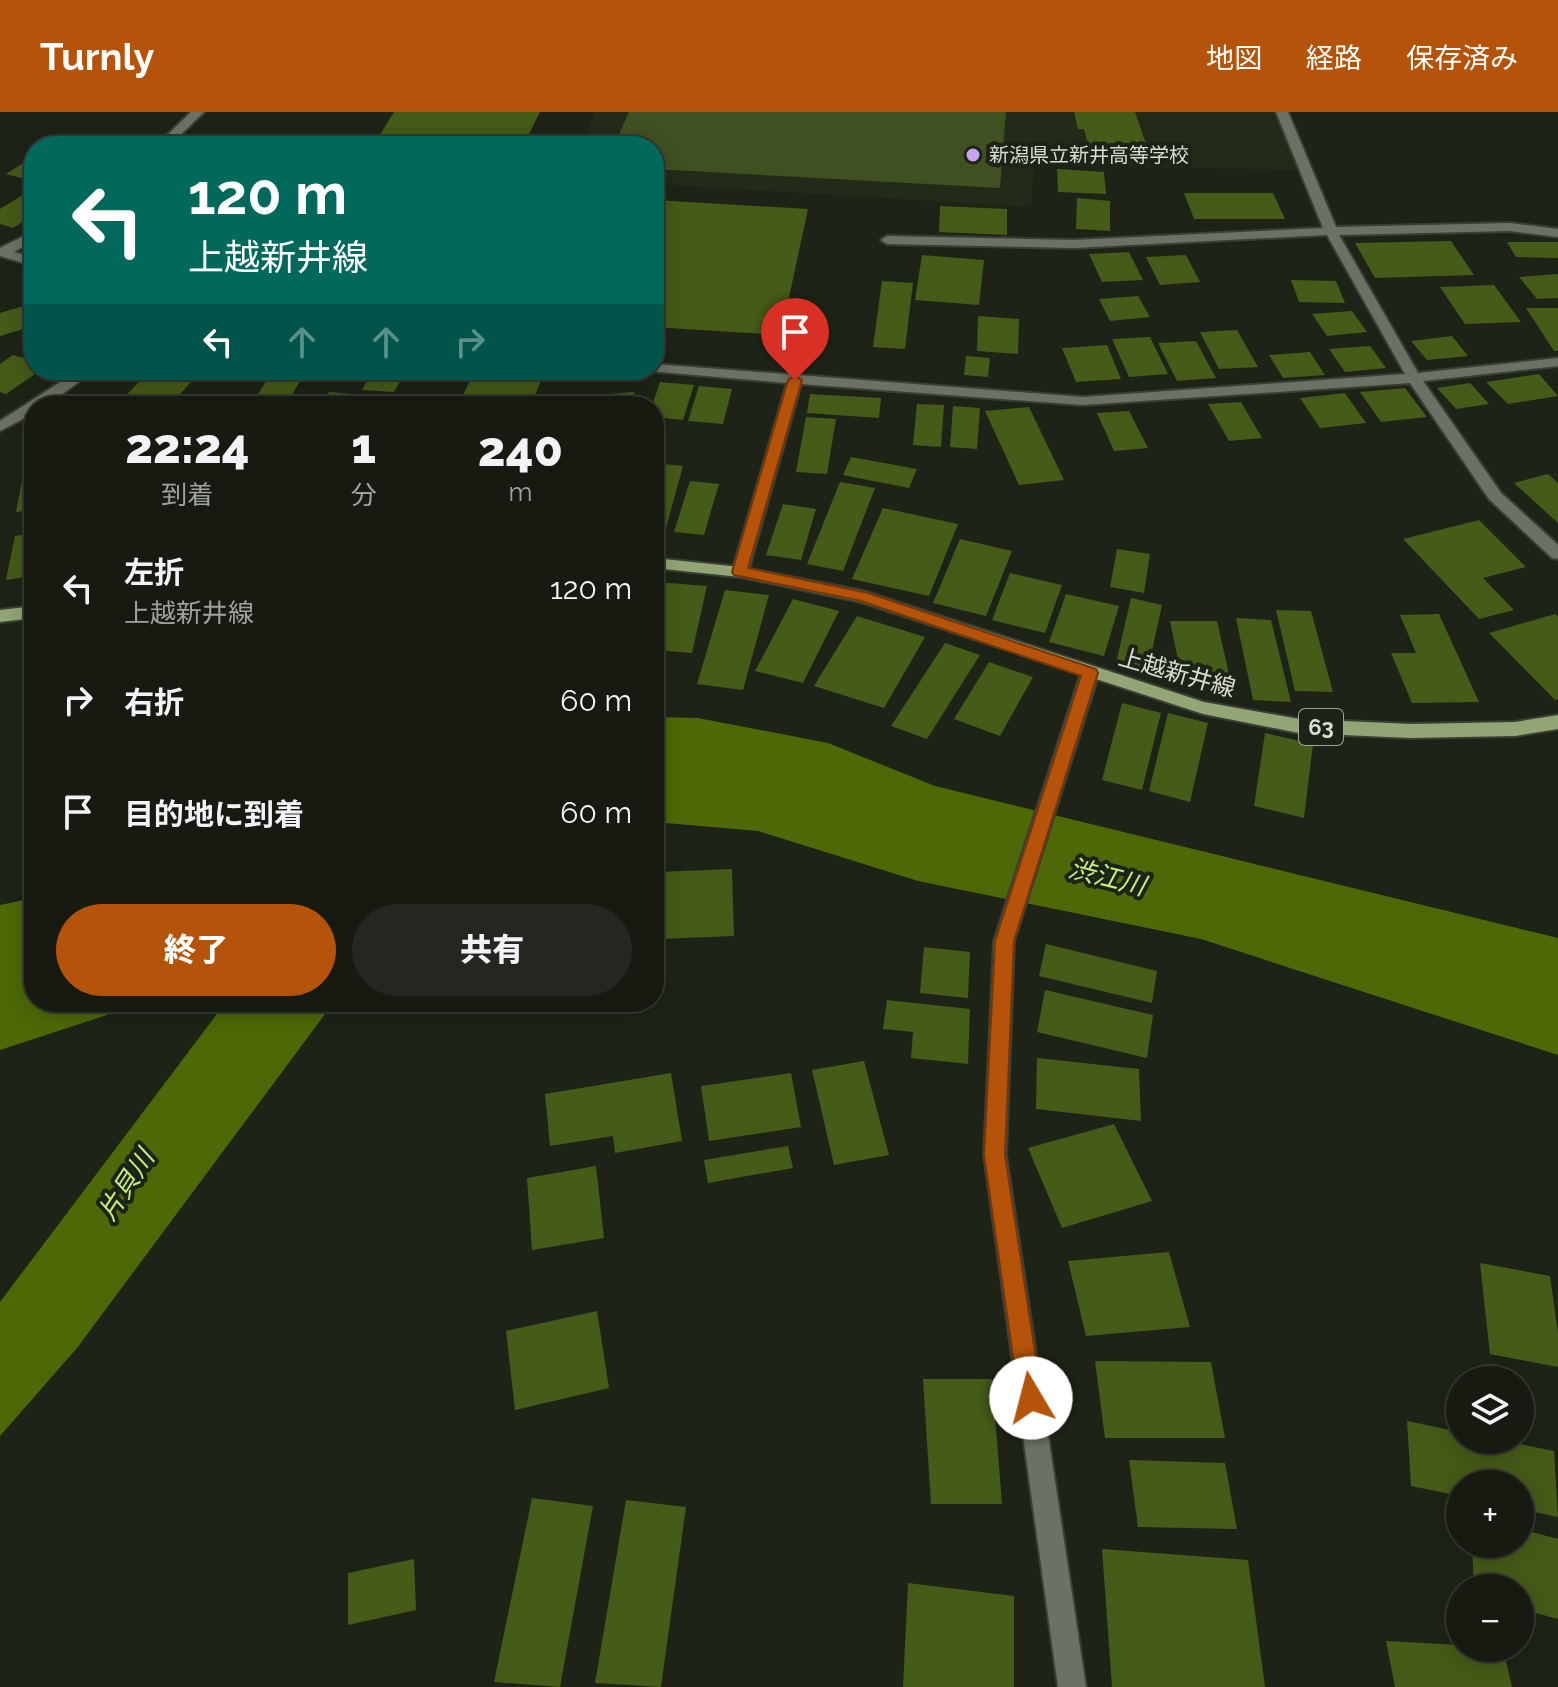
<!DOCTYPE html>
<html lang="ja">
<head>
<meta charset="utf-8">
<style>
	body { margin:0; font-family:Raleway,"Noto Sans JP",sans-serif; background:#23271f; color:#f1f3f6; height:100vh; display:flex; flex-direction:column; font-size:30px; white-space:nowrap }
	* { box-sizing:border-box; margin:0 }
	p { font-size:26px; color:#9ea19f }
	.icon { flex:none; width:44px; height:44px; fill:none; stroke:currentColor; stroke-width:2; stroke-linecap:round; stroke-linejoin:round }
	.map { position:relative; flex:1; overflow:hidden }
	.sheet { position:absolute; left:24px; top:284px; width:640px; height:616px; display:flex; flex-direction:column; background:#161a11; border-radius:32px; box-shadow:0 4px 20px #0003,0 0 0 2px #353831 }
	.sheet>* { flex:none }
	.banner { position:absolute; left:24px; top:24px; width:640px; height:244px; border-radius:32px; box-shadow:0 4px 20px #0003,0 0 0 2px #353831; background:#00695c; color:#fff; overflow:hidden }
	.controls { position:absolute; left:1446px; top:1254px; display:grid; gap:16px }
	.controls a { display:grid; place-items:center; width:88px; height:88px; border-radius:50%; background:#161a11; box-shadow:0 4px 20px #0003,0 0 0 2px #353831; font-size:40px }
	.pin { position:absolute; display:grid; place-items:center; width:68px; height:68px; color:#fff; margin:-82px -34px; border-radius:50% 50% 50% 0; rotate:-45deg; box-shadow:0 0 8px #0007 }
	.pin .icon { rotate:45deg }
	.me { position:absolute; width:88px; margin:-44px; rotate:352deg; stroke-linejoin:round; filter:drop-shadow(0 0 6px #0008) }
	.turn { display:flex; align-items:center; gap:28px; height:168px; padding:0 32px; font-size:36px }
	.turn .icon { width:104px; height:104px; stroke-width:2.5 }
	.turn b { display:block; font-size:56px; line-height:68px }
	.lanes { display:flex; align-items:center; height:76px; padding:0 32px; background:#0003; justify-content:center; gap:40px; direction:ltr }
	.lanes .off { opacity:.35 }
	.eta { display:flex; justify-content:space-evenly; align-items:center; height:136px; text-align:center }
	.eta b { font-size:48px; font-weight:800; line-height:56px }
	.action { display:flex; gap:16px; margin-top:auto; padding:16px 32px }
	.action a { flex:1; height:92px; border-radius:48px; background:#b45309; color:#fff; font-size:32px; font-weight:800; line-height:92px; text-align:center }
	.action a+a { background:#23271f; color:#f1f3f6 }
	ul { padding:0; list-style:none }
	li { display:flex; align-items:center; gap:24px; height:112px; padding:0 32px }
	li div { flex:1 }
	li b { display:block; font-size:30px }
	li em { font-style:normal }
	header { display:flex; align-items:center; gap:48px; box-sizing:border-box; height:112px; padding:0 40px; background:#b45309; color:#fff }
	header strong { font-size:38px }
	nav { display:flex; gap:44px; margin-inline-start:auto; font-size:28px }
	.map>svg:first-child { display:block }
	.built { fill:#232a18 }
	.green { fill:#3f5021 }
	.water { fill:#4d6907 }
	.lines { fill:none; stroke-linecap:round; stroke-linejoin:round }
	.river { fill:#4d6907; fill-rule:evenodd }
	.building { fill:#455b18 }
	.minor-casing { stroke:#3a3f35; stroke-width:4 }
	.major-casing { stroke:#3a3f35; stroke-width:4 }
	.minor { fill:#6c7263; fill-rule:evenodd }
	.major { fill:#92a574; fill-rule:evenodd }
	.route { fill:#b45309; stroke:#753606; stroke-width:2 }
	.poi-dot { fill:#c8a5ee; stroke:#1e2317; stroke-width:3 }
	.labels { text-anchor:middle; stroke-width:8; stroke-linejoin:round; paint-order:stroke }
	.far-poi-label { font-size:20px; fill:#d9dcd4; stroke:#1e2317; text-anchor:start }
	.shield { fill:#1e2317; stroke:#a1a49b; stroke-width:2 }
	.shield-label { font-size:22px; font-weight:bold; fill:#d9dcd4 }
	.street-label { font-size:24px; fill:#d9dcd4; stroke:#1e2317 }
	.water-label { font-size:26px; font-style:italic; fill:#c5ef7c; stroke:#1e2317 }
</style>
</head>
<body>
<header>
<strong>Turnly</strong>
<nav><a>地図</a><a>経路</a><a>保存済み</a></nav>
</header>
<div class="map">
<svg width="1558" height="1575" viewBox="0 0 1558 1575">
	<rect width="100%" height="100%" fill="#1e2317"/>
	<path class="built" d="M595,0H1275L1298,58L1034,53L1031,95L654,72V34H579Z"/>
	<path class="green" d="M629,0H1006L1000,76L654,57V34H614Z"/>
	<path class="water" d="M654,605L698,606L828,631L935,674L1558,826V943L1201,827L918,769L758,719L654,710Z
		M34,819V890H134L104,904L0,938V835Z
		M226,890H334L77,1236L0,1324V1190Z"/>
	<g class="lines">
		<path class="river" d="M34,786V858L0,865V793Z"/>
	</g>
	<path class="building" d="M394,0H540L523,34H373Z
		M1074,0H1135L1149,41H1090L1084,17H1078Z
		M34,44V69L6,62Z
		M1057,57L1104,60L1106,82L1058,80Z
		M34,76V103L13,116L0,112V97Z
		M1184,81H1273L1285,107H1194Z
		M1077,86L1110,89V119L1076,117Z
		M654,88L808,97L781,223L654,215Z
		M940,94L1007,97V123L939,120Z
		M1451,129L1474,163L1375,166L1355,131Z
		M1507,130H1558V146L1516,145Z
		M1129,140L1143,168L1102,170L1089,142Z
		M922,143L984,148L979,193L915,188Z
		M1186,143L1200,170L1160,173L1146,145Z
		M1558,162V186L1537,187L1519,165Z
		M1291,168L1336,169L1345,191L1299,190Z
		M882,169L913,171L905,237L873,235Z
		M1494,173L1521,210L1465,212L1440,175Z
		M1138,184L1150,205L1110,209L1099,187Z
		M34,191V214L0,224V201Z
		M1526,196H1558V239H1554Z
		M1352,199L1367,220L1327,224L1312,202Z
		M978,204L1019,207L1018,242L977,239Z
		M1237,218L1258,255L1219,257L1200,220Z
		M1452,224L1468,244L1427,248L1411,229Z
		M1150,225L1168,262L1129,265L1112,227Z
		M1196,229L1216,266L1177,269L1158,231Z
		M1107,233L1121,267L1076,270L1062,236Z
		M1370,234L1386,256L1345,260L1329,237Z
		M1310,240L1325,263L1283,266L1269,243Z
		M13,243L34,249V258H41L6,282L0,280V252Z
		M966,244L990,246L988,265L964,263Z
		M273,258H307L286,292L253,290Z
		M316,258H351L346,266L313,263Z
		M360,258H411L407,266H402L394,280L362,278L369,265L357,264Z
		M475,258H490L544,262L530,294L460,289Z
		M148,260L193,268L169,294L119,291Z
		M1539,262L1558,284L1508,292L1486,270Z
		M660,270L694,273L683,308L654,305L652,294Z
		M1470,271L1489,292L1456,297L1437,276Z
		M699,274L732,277L723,312L688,309Z
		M1405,276L1427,305L1381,310L1360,280Z
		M329,280L363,283L356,294H321Z
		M634,280L636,294H598L597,283Z
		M1345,281L1366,311L1320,316L1300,286Z
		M810,282L881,286L879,306L807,301Z
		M399,283L432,286L428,294H393Z
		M1241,290L1262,326L1229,329L1208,292Z
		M917,292L944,293L941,335L913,333Z
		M953,294L980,296L977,337L950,335Z
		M1029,295L1064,368L1019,373L985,299Z
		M1129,299L1148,336L1114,339L1097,301Z
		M806,305L836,307L827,362L796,360Z
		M851,345L917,357L909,376L843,363Z
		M654,351L683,354L664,423L654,422Z
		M1548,362L1558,371V411L1514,371Z
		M34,367V398L16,400L22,368Z
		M690,369L719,372L704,423L674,420Z
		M840,370L875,376L843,459L807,452Z
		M783,392L816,397L801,448L766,443Z
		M883,396L958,412L929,484L852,467Z
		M1479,408L1526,455L1483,466L1514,498L1479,507L1403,427Z
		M34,421V464L6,468L15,424Z
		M960,427L1012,439L986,504L933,491Z
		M1117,437L1150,442L1144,481L1110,475Z
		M1010,461L1062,473L1045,521L992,508Z
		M656,470L707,474L692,541L654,538Z
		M725,478L769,483L743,578L697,572Z
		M1066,482L1119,494L1104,544L1049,530Z
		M1131,486L1162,493L1148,557L1116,551Z
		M793,487L839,499L803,571L755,559Z
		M1276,498L1311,499L1333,580L1295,579Z
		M1439,502L1479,590L1412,591L1391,541H1416L1400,503Z
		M1555,502L1558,504V587L1555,588L1489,521Z
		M857,504L925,525L884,596L814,574Z
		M1236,506L1271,508L1291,590L1253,588Z
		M1170,509H1217L1231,571L1182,568Z
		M945,531L980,543L927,627L891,614Z
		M989,550L1033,565L1000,624L954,607Z
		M1122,591L1161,601L1142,678L1102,668Z
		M1168,601L1208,611L1190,690L1149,679Z
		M1265,621L1313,632L1304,706L1254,694Z
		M732,757L734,824L659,827V760Z
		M1046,832L1157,859L1152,891L1039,864Z
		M924,835L970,840L968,886L920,881Z
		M1045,878L1153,903L1147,946L1037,920Z
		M887,888L970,897L968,952L911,946L913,920L883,917Z
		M1037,946L1139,957L1141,1009L1036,997Z
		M864,949L889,1043L834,1053L812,958Z
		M671,961L682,1029L615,1041L613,1024L550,1034L545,982Z
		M791,961L801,1015L709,1029L701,974Z
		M1114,1012L1152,1089L1062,1116L1028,1036Z
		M788,1034L793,1056L708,1071L704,1048Z
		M596,1054L604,1126L532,1138L527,1066Z
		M1169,1140L1190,1215L1086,1224L1068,1149Z
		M1480,1151L1550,1164L1558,1221V1255L1490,1242Z
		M597,1199L609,1276L515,1298L506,1219Z
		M1095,1249L1211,1250L1225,1326H1105Z
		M923,1267H992L1002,1392H931Z
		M1407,1309L1460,1320V1328H1500L1554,1339L1558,1405L1520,1397V1372H1460V1384L1411,1374Z
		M1129,1348L1225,1351L1237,1417L1138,1415Z
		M532,1386L593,1394L560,1575L494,1570Z
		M626,1388L686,1395L661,1575L595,1571Z
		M1520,1417L1558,1427V1507L1520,1497V1476H1474L1472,1432H1520Z
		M1102,1437L1248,1448L1265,1575H1112Z
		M414,1447L416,1498L348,1513V1461Z
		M908,1471L1014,1484V1575H903Z
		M1386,1529L1460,1533V1536H1503L1512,1575H1395Z"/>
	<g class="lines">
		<defs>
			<path id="minor" d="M191,0H204L169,34H156Z
				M1276,0H1288L1336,115L1510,111L1558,117V125L1510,119L1339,123L1418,261L1558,246V254L1423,269L1501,381L1558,433V447L1552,446L1489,387L1410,271L1083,293L801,272L748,460L746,464H734L732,460L787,271L649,259L654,258V252L1083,285L1405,262L1327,123L1074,136L887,132L881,128L887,124L1074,128L1323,116Z
				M34,119V128L14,140L34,146V154L0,144V136Z
				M79,258H95L46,294H34V301L0,319V309Z
				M1090,555L1099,561L1014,829L1006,1043L1086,1575H1058L984,1043L994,829L1081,561Z"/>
			<path id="major" d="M654,446L740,455L863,479L1204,590L1299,607L1411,612L1515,610L1558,603V617L1515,624L1411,626L1299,621L1203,602L861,490L740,465L654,456Z
				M34,494V506L0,510V498Z"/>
		</defs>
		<use href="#minor" class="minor-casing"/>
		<use href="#major" class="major-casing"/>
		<use href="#minor" class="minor"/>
		<use href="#major" class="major"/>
	</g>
	<path class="route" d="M795,264L802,268L748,456L868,481L1096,557L1098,561L1014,829L1005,1043L1042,1286L1039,1294L1031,1297L1023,1294L1019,1286L984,1043L995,829L1081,564L861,489L734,463L732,460L788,268Z"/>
	<circle class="poi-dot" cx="973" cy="43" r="8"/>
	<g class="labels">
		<g class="far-poi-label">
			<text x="989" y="50">新潟県立新井高等学校</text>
		</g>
		<rect class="shield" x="1299" y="597" width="44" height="36" rx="6"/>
		<g class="shield-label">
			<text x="1321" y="623">63</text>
		</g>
		<g class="street-label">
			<text transform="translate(1177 561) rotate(16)" y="8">上越新井線</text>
		</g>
		<g class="water-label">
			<text transform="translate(1107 765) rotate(14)" y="9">渋江川</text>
			<text transform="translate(126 1073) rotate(-57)" y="9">片貝川</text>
		</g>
	</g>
</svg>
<div class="controls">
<a><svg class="icon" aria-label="layers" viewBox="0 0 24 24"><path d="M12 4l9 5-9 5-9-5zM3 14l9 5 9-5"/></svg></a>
<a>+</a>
<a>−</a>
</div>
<div class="pin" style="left:795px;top:268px;background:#d93025"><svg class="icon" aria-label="arrive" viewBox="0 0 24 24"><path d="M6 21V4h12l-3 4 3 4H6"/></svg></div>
<svg class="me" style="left:1031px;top:1286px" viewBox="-20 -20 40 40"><circle r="19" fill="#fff"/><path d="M0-13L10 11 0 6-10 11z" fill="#b45309"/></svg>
<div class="banner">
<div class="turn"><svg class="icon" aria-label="left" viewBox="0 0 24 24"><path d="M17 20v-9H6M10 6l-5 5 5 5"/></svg><div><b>120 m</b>上越新井線</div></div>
<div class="lanes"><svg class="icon" aria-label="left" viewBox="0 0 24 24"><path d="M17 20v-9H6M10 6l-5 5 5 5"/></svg><svg class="icon off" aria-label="ahead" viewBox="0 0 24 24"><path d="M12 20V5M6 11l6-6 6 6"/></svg><svg class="icon off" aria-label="ahead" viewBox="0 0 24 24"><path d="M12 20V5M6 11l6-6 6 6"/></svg><svg class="icon off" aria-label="right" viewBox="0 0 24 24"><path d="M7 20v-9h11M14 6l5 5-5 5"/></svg></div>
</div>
<section class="sheet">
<div class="eta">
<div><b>22:24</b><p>到着</p></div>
<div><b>1</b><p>分</p></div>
<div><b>240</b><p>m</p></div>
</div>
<ul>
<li><svg class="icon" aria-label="left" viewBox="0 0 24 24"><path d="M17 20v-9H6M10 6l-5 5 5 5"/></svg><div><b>左折</b><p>上越新井線</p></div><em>120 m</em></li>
<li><svg class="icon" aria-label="right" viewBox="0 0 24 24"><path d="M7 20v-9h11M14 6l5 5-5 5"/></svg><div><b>右折</b></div><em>60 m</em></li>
<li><svg class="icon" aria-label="arrive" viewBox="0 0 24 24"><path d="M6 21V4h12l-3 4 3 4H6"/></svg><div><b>目的地に到着</b></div><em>60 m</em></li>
</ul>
<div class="action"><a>終了</a><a>共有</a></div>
</section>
</div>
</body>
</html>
